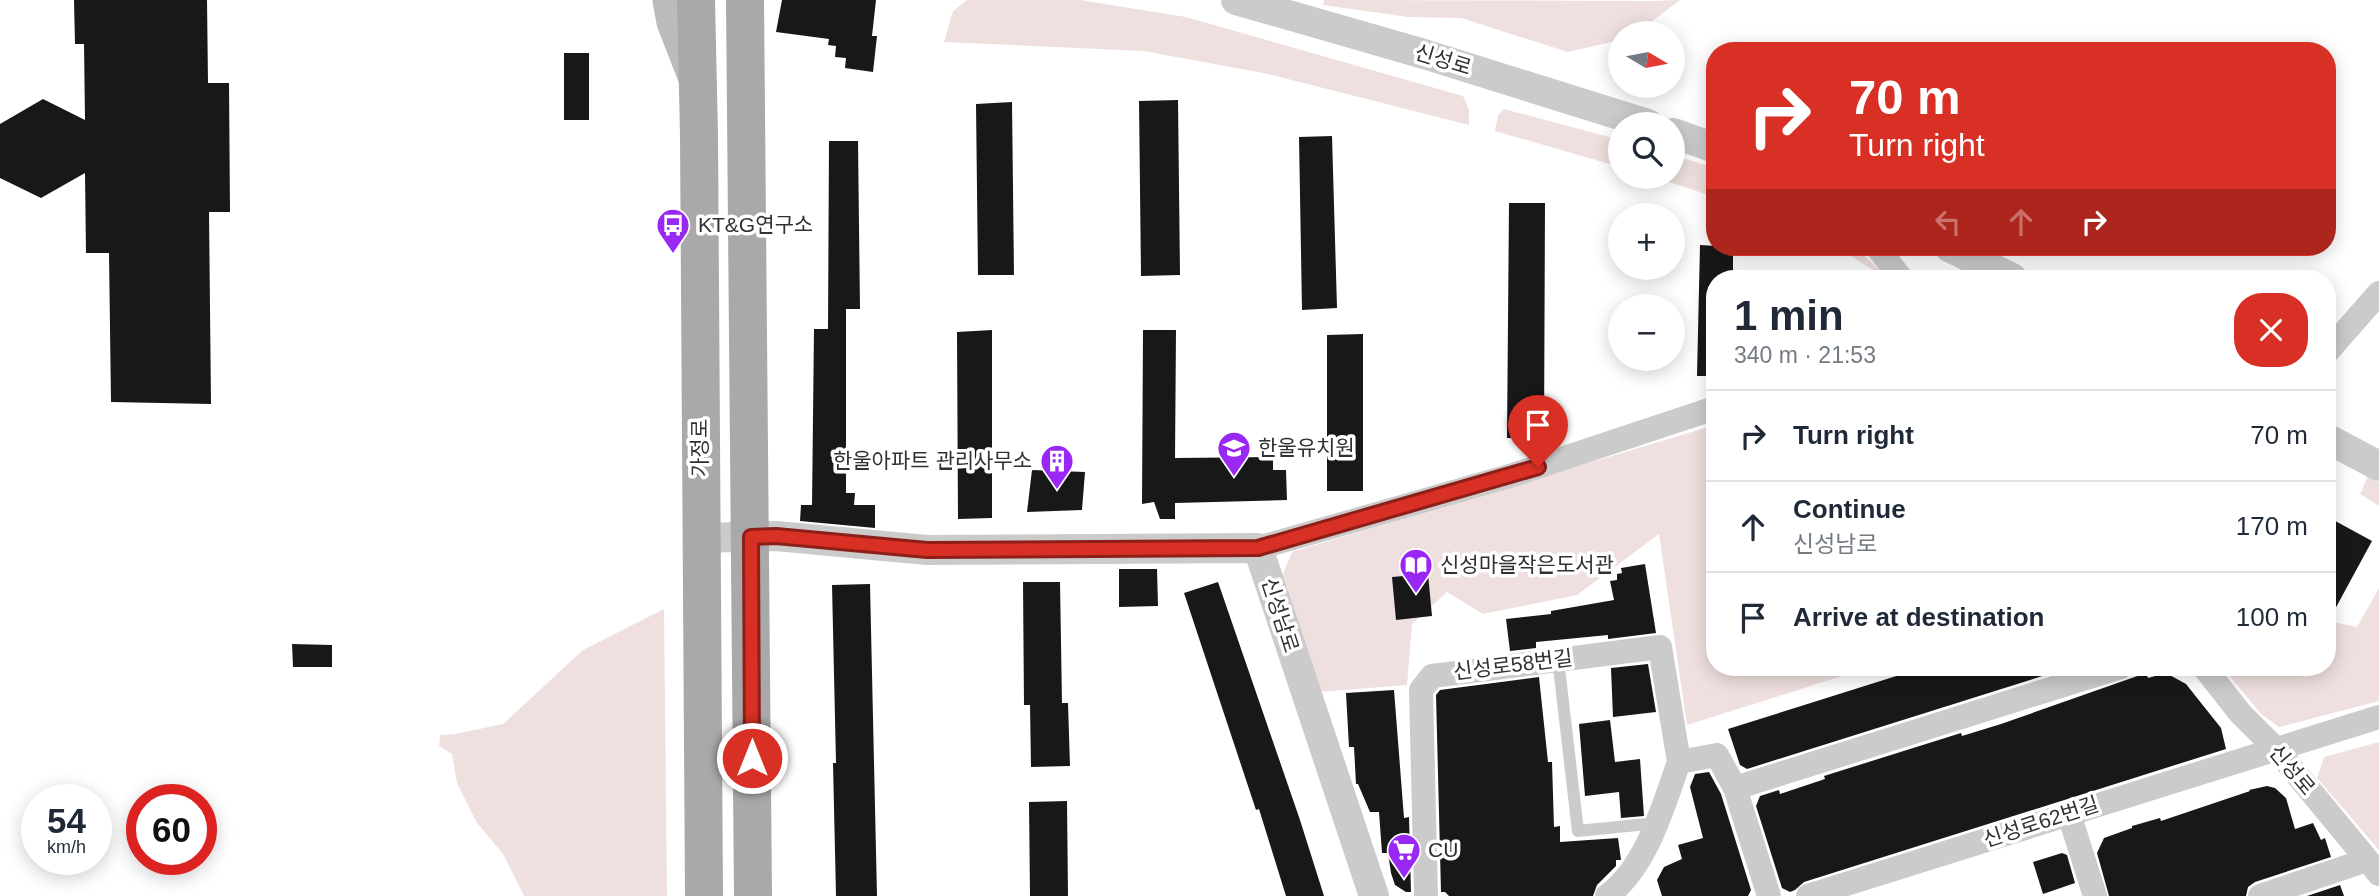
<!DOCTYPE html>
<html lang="en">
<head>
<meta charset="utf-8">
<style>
	body { margin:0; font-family:Arial,"Noto Sans KR",sans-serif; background:#f6f6f7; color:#1f2937; height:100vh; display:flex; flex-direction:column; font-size:26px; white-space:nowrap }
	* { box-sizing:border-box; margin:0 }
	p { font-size:23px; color:#747a83 }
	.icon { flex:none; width:38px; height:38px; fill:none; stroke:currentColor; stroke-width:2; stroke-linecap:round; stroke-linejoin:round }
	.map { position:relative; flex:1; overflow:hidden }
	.panel { position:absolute; left:1706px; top:270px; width:630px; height:406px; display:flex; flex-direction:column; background:#fff; border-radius:28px; box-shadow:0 4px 18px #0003 }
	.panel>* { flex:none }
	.hud { position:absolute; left:1706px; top:42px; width:630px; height:214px; border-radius:28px; box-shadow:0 4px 18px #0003; background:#d93025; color:#fff; overflow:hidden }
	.needle { width:46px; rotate:100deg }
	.buttons { position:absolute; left:1608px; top:21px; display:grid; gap:14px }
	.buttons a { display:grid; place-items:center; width:77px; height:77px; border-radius:50%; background:#fff; box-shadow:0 4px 18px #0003; font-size:35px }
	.speed { position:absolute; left:21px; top:784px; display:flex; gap:14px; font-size:35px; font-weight:700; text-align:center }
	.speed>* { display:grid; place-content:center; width:91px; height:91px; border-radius:50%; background:#fff; box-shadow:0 4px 18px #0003; line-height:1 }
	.speed small { font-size:18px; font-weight:400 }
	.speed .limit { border:10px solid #d22; background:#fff; color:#111 }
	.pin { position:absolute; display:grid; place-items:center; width:60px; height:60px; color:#fff; margin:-72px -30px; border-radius:50% 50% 50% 0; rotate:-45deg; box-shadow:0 0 7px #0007 }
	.pin .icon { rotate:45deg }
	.me { position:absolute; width:77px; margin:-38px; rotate:0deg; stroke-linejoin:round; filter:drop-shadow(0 0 5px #0008) }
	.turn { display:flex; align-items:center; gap:24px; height:147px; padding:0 28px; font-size:32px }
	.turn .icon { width:91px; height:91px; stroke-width:2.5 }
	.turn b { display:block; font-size:49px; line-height:60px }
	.lanes { display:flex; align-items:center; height:66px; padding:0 28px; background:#0003; justify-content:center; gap:35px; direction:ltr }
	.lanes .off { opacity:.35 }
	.round { display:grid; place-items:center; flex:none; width:74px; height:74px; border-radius:28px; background:#f6f6f7 }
	.headline { display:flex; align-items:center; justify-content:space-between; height:119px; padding:0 28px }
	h1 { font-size:42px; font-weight:700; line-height:52px }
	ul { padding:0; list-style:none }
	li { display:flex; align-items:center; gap:21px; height:91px; padding:0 28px; border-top:2px solid #e0e1e3 }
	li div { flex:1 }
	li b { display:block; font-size:26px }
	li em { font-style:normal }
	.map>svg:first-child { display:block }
	.green { fill:#efe0df }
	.building { fill:#181818 }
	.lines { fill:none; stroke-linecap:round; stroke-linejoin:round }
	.service { stroke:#cbcbcb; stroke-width:12 }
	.minor { stroke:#cbcbcb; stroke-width:24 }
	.tertiary { stroke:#cbcbcb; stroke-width:30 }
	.secondary { stroke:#bbb; stroke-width:35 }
	.primary { stroke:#a9a9a9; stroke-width:38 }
	.route-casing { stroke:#8d1f18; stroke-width:18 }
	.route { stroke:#d93025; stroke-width:12 }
	.labels { text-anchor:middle; stroke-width:7; stroke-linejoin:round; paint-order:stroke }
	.street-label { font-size:21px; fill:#313131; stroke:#fff }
	.poi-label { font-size:21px; fill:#313131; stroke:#fff; text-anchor:start }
</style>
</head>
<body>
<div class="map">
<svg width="2379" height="896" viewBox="0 0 2379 896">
	<rect width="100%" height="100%" fill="#fff"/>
	<path class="green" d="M967,0H1080L1186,17L1463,96L1469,110V125L1268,74L1144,51L944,42L953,11Z
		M1324,0L1651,1L1680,0L1637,33H1620V40L1568,52L1461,18L1408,17L1323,5Z
		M1504,109L1620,140V167L1495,131L1498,115Z
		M1673,155L1715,168V197L1653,177H1673Z
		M1836,247H1855L1888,278H1886Z
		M1715,425V667H1871L1687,725L1659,534L1577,595L1483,614L1447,592L1412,624L1407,685L1319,692L1283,574L1292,552Z
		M2368,476L2379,482V506L2360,494Z
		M2379,588V701L2279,727L2261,714L2222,667H2328V621L2357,627Z
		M664,609L667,896H524L503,854L477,823L457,783L452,754L439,746L440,735L455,734L503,724L583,650Z
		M2379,742V850L2317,778L2324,757Z"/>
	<path class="building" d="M74,0H207L208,83H229L230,212H209L211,404L111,402L109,253H86L85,173L41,198L0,178V124L43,99L85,120L84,44H75Z
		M782,0H876L872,36H877L873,72L845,68L846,58L835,57L836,46L828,45L829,39L776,32Z
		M564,53H589V120H564Z
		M1178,100L1180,275L1141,276L1139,101Z
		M1012,102L1014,275H978L976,104Z
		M1332,136L1337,308L1302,310L1299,137Z
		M829,141H858L860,309H846V493H855L854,505H875V528L800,521L801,505H812L814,329H828Z
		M1509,203H1545L1544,438H1507Z
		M1700,245L1733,247V278H1715V376H1697Z
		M992,330V518L958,519L957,332Z
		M1143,330H1176L1175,458L1273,457V470H1286L1287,500L1175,503V519H1160L1154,502L1142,504Z
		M1363,334V491H1327V335Z
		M1032,470L1085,472L1082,510L1027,512Z
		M2328,517L2372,541L2328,622Z
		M1645,564L1656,633L1608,639V635L1536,642V648L1510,651L1506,619L1551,614V611L1614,600L1610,581L1617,580V574L1622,573L1621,568Z
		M1119,569H1157L1158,606L1119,607Z
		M1428,574L1432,616L1396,620L1392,577Z
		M1023,582H1060L1062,703H1068L1070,766L1031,767L1030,705H1024Z
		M1218,582L1300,820L1324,896H1286L1259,809L1256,810L1184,593Z
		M870,584L877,896H836L833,763H836L832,585Z
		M292,644L332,645V667H293Z
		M1648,664L1656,712L1613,717L1611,668Z
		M1925,667L2068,668L1747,769L1740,765L1728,729Z
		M2146,673L2148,678L2166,673L2186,684L2221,728L2226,749L1804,882L1795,890L1790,892L1782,888L1756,806L1760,796L1779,790L1780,794L1825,779L1824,776L1961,733L1962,736L2001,724Z
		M1539,677L1548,762H1552L1554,827L1560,826V842L1618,838L1621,860H1616V866L1597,885L1593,896H1449L1445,892H1441L1436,695L1440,690Z
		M1394,690L1404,818L1409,817L1411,892H1406L1395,885L1391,873L1388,853H1382L1379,812H1370L1358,784H1356L1354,747H1349L1346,693Z
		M1610,720L1615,762L1640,759L1644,816L1621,818L1619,792L1585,796L1579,724Z
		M1709,772L1721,794L1751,890L1748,896H1662L1657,880L1664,867L1682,859L1678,845L1703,838L1690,787L1695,774Z
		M2267,786L2275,788L2286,798L2295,829L2313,823L2321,840L2325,838L2331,857L2255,882L2248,887L2246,896H2109L2097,853L2104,838L2132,828V826L2160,818L2161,821L2250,791L2249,790Z
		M1067,801L1068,896H1030L1029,802Z
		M2062,853L2067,855L2075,883L2043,894L2033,862Z
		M2340,885L2344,896H2307Z"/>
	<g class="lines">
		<path class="service" d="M1558,659L1578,831L1657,823"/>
		<path class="minor" d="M1877,247L1901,278
			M2328,351L2379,293
			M1258,548L1513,475L1715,408
			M2204,667L2240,713L2275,748L2379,874
			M1735,788L1769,896
			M2069,814L2095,896
			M1426,896L1421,690L1432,676L1660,647L1679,762
			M1607,896C1647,867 1663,806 1679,762L1717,755L1735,788L2121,667
			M1808,896L2379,717
			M2260,896L2367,860"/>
		<path class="tertiary" d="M1236,0L1424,54L1648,124
			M1673,133L1715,148
			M1949,247L2012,278
			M2328,439L2379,466
			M700,538L776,536L927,550L1258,548L1374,896"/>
		<path class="secondary" d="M670,0L674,22L695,76"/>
		<path class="primary" d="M696,0L699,135L704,896
			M745,0L753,896"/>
	</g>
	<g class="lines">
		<defs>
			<path id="route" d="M752,758L751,537L776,536L927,550L1258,548L1538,467"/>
		</defs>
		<use href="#route" class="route-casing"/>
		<use href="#route" class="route"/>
	</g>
	<defs>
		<symbol id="bus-pin" viewBox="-11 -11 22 30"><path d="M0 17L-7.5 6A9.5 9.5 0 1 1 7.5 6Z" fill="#9a28f4" stroke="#fff"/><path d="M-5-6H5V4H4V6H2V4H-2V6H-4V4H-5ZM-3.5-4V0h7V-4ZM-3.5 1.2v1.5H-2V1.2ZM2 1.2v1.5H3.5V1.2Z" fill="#fff"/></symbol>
		<symbol id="school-pin" viewBox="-11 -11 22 30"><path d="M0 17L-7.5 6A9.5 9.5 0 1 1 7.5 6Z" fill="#9a28f4" stroke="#fff"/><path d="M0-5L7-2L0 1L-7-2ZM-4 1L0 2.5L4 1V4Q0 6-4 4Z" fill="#fff"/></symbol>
		<symbol id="building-pin" viewBox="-11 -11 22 30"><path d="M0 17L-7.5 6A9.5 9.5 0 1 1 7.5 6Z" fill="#9a28f4" stroke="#fff"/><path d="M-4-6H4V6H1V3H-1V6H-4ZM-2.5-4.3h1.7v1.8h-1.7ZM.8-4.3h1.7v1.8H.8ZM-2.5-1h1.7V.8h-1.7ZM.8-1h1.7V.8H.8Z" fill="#fff"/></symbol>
		<symbol id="library-pin" viewBox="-11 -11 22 30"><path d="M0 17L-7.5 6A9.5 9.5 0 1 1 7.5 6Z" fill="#9a28f4" stroke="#fff"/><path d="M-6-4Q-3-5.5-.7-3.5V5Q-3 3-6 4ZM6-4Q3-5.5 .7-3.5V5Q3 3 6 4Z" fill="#fff"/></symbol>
		<symbol id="supermarket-pin" viewBox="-11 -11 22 30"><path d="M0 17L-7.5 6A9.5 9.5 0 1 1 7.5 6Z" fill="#9a28f4" stroke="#fff"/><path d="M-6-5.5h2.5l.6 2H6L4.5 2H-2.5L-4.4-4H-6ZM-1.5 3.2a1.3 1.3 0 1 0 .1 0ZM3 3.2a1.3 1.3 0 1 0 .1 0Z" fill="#fff"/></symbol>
	</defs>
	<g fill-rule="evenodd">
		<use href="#bus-pin" x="654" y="206" width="38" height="52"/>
		<use href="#school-pin" x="1215" y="429" width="38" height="52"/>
		<use href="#building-pin" x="1038" y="442" width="38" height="52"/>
		<use href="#library-pin" x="1397" y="546" width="38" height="52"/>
		<use href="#supermarket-pin" x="1385" y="831" width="38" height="52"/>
	</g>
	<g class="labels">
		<g class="street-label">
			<text transform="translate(1443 60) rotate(17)" y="7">신성로</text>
			<text transform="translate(700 448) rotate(-90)" y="7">가정로</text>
			<text transform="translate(1280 615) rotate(72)" y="7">신성남로</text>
			<text transform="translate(1513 665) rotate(-7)" y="7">신성로58번길</text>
			<text transform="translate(2292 770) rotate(50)" y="7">신성로</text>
			<text transform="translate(2041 822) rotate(-18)" y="7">신성로62번길</text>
		</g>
		<g class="poi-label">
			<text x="698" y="232">KT&amp;G연구소</text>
			<text x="1258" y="455">한울유치원</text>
			<text x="1032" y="468" text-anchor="end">한울아파트 관리사무소</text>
			<text x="1440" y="572">신성마을작은도서관</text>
			<text x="1428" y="857">CU</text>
		</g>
	</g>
</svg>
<div class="buttons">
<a><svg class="needle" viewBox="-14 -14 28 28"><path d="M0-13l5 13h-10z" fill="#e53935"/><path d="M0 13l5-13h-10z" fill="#747a83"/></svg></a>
<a><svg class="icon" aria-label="search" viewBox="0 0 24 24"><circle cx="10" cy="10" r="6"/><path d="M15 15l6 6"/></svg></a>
<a>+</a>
<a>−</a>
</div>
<div class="speed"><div>54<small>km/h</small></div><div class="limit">60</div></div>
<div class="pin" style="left:1538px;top:467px;background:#d93025"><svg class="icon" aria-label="arrive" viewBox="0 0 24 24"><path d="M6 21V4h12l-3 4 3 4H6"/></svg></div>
<svg class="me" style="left:752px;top:758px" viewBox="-20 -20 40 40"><circle r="17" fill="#d93025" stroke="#fff" stroke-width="3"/><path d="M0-11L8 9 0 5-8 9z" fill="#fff"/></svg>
<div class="hud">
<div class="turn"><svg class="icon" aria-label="right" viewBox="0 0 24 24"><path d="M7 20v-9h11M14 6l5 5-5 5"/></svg><div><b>70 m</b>Turn right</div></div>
<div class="lanes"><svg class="icon off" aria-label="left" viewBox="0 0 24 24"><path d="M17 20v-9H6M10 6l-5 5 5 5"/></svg><svg class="icon off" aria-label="ahead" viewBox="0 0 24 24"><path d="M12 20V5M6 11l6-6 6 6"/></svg><svg class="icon" aria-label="right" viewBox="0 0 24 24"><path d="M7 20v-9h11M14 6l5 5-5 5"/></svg></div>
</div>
<section class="panel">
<div class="headline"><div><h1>1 min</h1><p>340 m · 21:53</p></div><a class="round" style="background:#d93025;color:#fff"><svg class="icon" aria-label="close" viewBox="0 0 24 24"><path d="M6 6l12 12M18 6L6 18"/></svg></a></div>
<ul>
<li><svg class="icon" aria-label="right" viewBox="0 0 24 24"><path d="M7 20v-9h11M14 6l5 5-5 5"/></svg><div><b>Turn right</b></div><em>70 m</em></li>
<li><svg class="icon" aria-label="ahead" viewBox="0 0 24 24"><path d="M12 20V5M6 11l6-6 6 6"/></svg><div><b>Continue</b><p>신성남로</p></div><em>170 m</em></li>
<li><svg class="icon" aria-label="arrive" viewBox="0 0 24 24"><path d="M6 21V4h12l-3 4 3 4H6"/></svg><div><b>Arrive at destination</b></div><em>100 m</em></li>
</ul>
</section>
</div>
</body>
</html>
